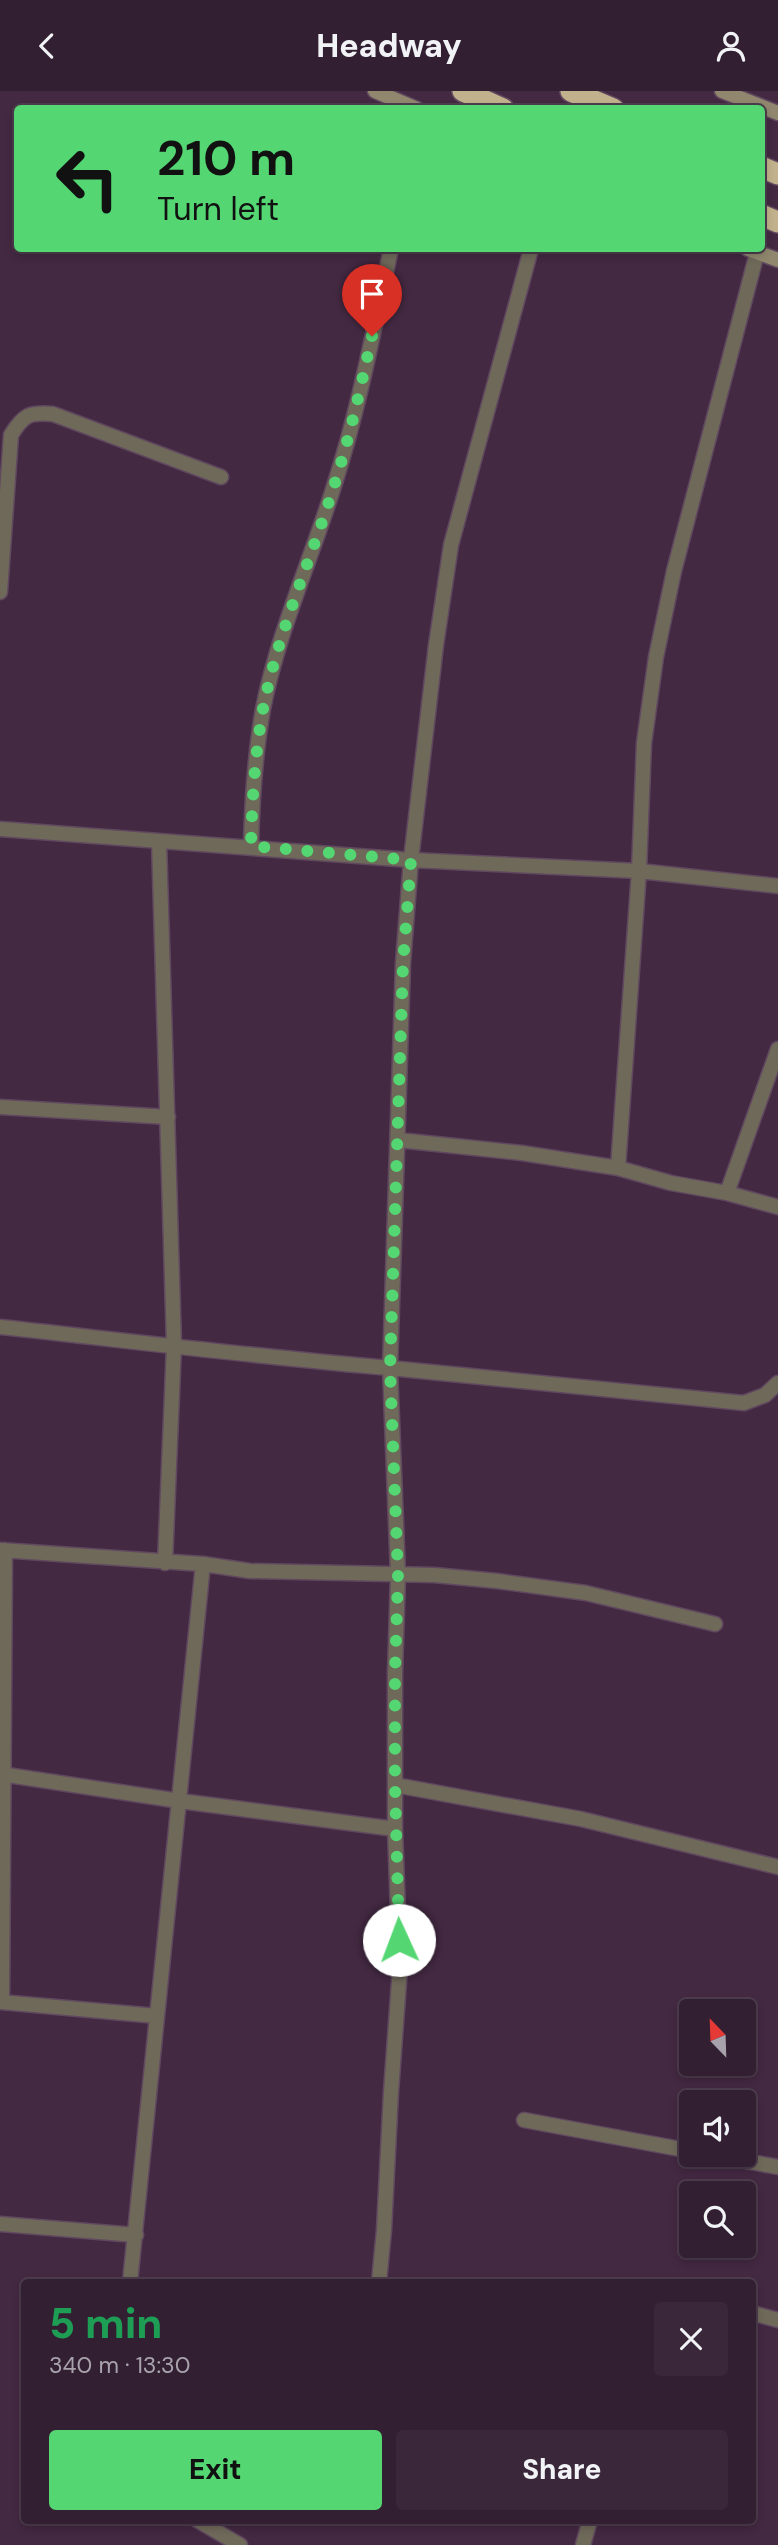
<!DOCTYPE html>
<html lang="en">
<head>
<meta charset="utf-8">
<style>
	body { margin:0; font-family:"DM Sans",sans-serif; background:#3a273a; color:#f1f3f6; height:100vh; display:flex; flex-direction:column; font-size:26px; white-space:nowrap }
	* { box-sizing:border-box; margin:0 }
	p { font-size:23px; color:#a8a2ac }
	.icon { flex:none; width:38px; height:38px; fill:none; stroke:currentColor; stroke-width:2; stroke-linecap:round; stroke-linejoin:round }
	.map { position:relative; flex:1; overflow:hidden }
	.drawer { position:absolute; left:21px; top:2188px; width:735px; height:245px; display:flex; flex-direction:column; background:#321f32; border-radius:7px; box-shadow:0 4px 10px #0003,0 0 0 2px #4d3d4d }
	.drawer>* { flex:none }
	.banner { position:absolute; left:14px; top:14px; width:751px; height:147px; border-radius:7px; box-shadow:0 4px 10px #0003,0 0 0 2px #4d3d4d; background:#54d672; color:#111; overflow:hidden }
	.needle { width:46px; rotate:337deg }
	.fabs { position:absolute; left:679px; top:1908px; display:grid; gap:14px }
	.fabs a { display:grid; place-items:center; width:77px; height:77px; border-radius:7px; background:#321f32; box-shadow:0 4px 10px #0003,0 0 0 2px #4d3d4d; font-size:35px }
	.pin { position:absolute; display:grid; place-items:center; width:60px; height:60px; color:#fff; margin:-72px -30px; border-radius:50% 50% 50% 0; rotate:-45deg; box-shadow:0 0 7px #0007 }
	.pin .icon { rotate:45deg }
	.me { position:absolute; width:77px; margin:-38px; rotate:358deg; stroke-linejoin:round; filter:drop-shadow(0 0 5px #0008) }
	.turn { display:flex; align-items:center; gap:24px; height:147px; padding:0 28px; font-size:32px }
	.turn .icon { width:91px; height:91px; stroke-width:2.5 }
	.turn b { display:block; font-size:49px; line-height:60px }
	.round { display:grid; place-items:center; flex:none; width:74px; height:74px; border-radius:7px; background:#3a273a }
	.head { display:flex; align-items:center; justify-content:space-between; height:119px; padding:0 28px }
	h1 { font-size:42px; font-weight:800; line-height:52px; color:#1e9e55 }
	.primary-button { display:flex; gap:14px; margin-top:auto; padding:14px 28px }
	.primary-button a { flex:1; height:80px; border-radius:7px; background:#54d672; color:#111; font-size:28px; font-weight:800; line-height:80px; text-align:center }
	.primary-button a+a { background:#3a273a; color:#f1f3f6 }
	header { display:flex; justify-content:space-between; align-items:center; height:91px; padding:0 28px; background:#321f32; font-size:32px; font-weight:800 }
	.map>svg:first-child { display:block }
	.lines { fill:none; stroke-linecap:round; stroke-linejoin:round }
	.street-casing { stroke:#60485f; stroke-width:17 }
	.secondary-casing { stroke:#60485f; stroke-width:17 }
	.highway-casing { stroke:#60485f; stroke-width:24 }
	.street { stroke:#6f695a; stroke-width:14 }
	.secondary { stroke:#90876e; stroke-width:14 }
	.highway { stroke:#c1b18c; stroke-width:21 }
	.route { stroke:#54d672; stroke-width:12; stroke-dasharray:0 21.6 }
</style>
</head>
<body>
<header><svg class="icon" aria-label="back" viewBox="0 0 24 24"><path d="M15 5l-7 7 7 7"/></svg>Headway<svg class="icon" aria-label="person" viewBox="0 0 24 24"><circle cx="12" cy="8" r="4"/><path d="M4 21q1-7 8-7t8 7"/></svg></header>
<div class="map">
<svg width="778" height="2454" viewBox="0 0 778 2454">
	<rect width="100%" height="100%" fill="#432942"/>
	<g class="lines">
		<defs>
			<path id="street" d="M531,158L451,454L436,554L411,769L403,872L390,1277L744,1312L765,1304L778,1292
				M0,501L11,344C24,323 30,321 53,323L221,386
				M0,738L411,769L639,780L778,795
				M159,750L174,1254L165,1472
				M251,755C252,710 255,663 263,618C278,541 311,469 334,395C359,318 374,237 391,158
				M0,1016L168,1026
				M398,1049L522,1062L618,1077L671,1092L727,1102L778,1116
				M618,1077L639,780L644,652L656,566L674,480L757,162
				M727,1102L778,958
				M0,1236C130,1250 259,1266 390,1277L398,1484L395,1582V1738L180,1710L0,1683
				M0,1459L203,1473L250,1480L434,1484L497,1490L586,1502L715,1533
				M395,1694L581,1728L778,1776
				M0,1911L157,1925
				M2,1911L5,1459
				M524,2029L691,2060
				M708,2063L778,2076
				M0,2133L136,2144
				M130,2191L203,1473
				M379,2191L384,2139L391,2001L400,1877L395,1738
				M752,2222L778,2229
				M197,2429L240,2454
				M583,2454L590,2429"/>
			<path id="secondary" d="M375,0L417,18
				M722,0L778,22
				M748,158L778,169"/>
			<path id="highway" d="M463,0L503,18
				M571,0L613,18
				M761,76L778,83
				M761,124L778,131"/>
		</defs>
		<use href="#street" class="street-casing"/>
		<use href="#secondary" class="secondary-casing"/>
		<use href="#highway" class="highway-casing"/>
		<use href="#street" class="street"/>
		<use href="#secondary" class="secondary"/>
		<use href="#highway" class="highway"/>
	</g>
	<g class="lines">
		<path class="route" d="M372,245C361,295 350,345 334,395C311,469 278,541 263,618C255,663 252,709 251,755L411,769L403,872L390,1277L398,1484L395,1582V1694L399,1849"/>
	</g>
</svg>
<div class="fabs">
<a><svg class="needle" viewBox="-14 -14 28 28"><path d="M0-13l5 13h-10z" fill="#e53935"/><path d="M0 13l5-13h-10z" fill="#a8a2ac"/></svg></a>
<a><svg class="icon" aria-label="sound" viewBox="0 0 24 24"><path d="M4 9h4l5-4v14l-5-4H4zM17 9q2 3 0 6"/></svg></a>
<a><svg class="icon" aria-label="search" viewBox="0 0 24 24"><circle cx="10" cy="10" r="6"/><path d="M15 15l6 6"/></svg></a>
</div>
<div class="pin" style="left:372px;top:245px;background:#d93025"><svg class="icon" aria-label="arrive" viewBox="0 0 24 24"><path d="M6 21V4h12l-3 4 3 4H6"/></svg></div>
<svg class="me" style="left:399px;top:1849px" viewBox="-20 -20 40 40"><circle r="19" fill="#fff"/><path d="M0-13L10 11 0 6-10 11z" fill="#54d672"/></svg>
<div class="banner">
<div class="turn"><svg class="icon" aria-label="left" viewBox="0 0 24 24"><path d="M17 20v-9H6M10 6l-5 5 5 5"/></svg><div><b>210 m</b>Turn left</div></div>
</div>
<section class="drawer">
<div class="head"><div><h1>5 min</h1><p>340 m · 13:30</p></div><a class="round"><svg class="icon" aria-label="close" viewBox="0 0 24 24"><path d="M6 6l12 12M18 6L6 18"/></svg></a></div>
<div class="primary-button"><a>Exit</a><a>Share</a></div>
</section>
</div>
</body>
</html>
